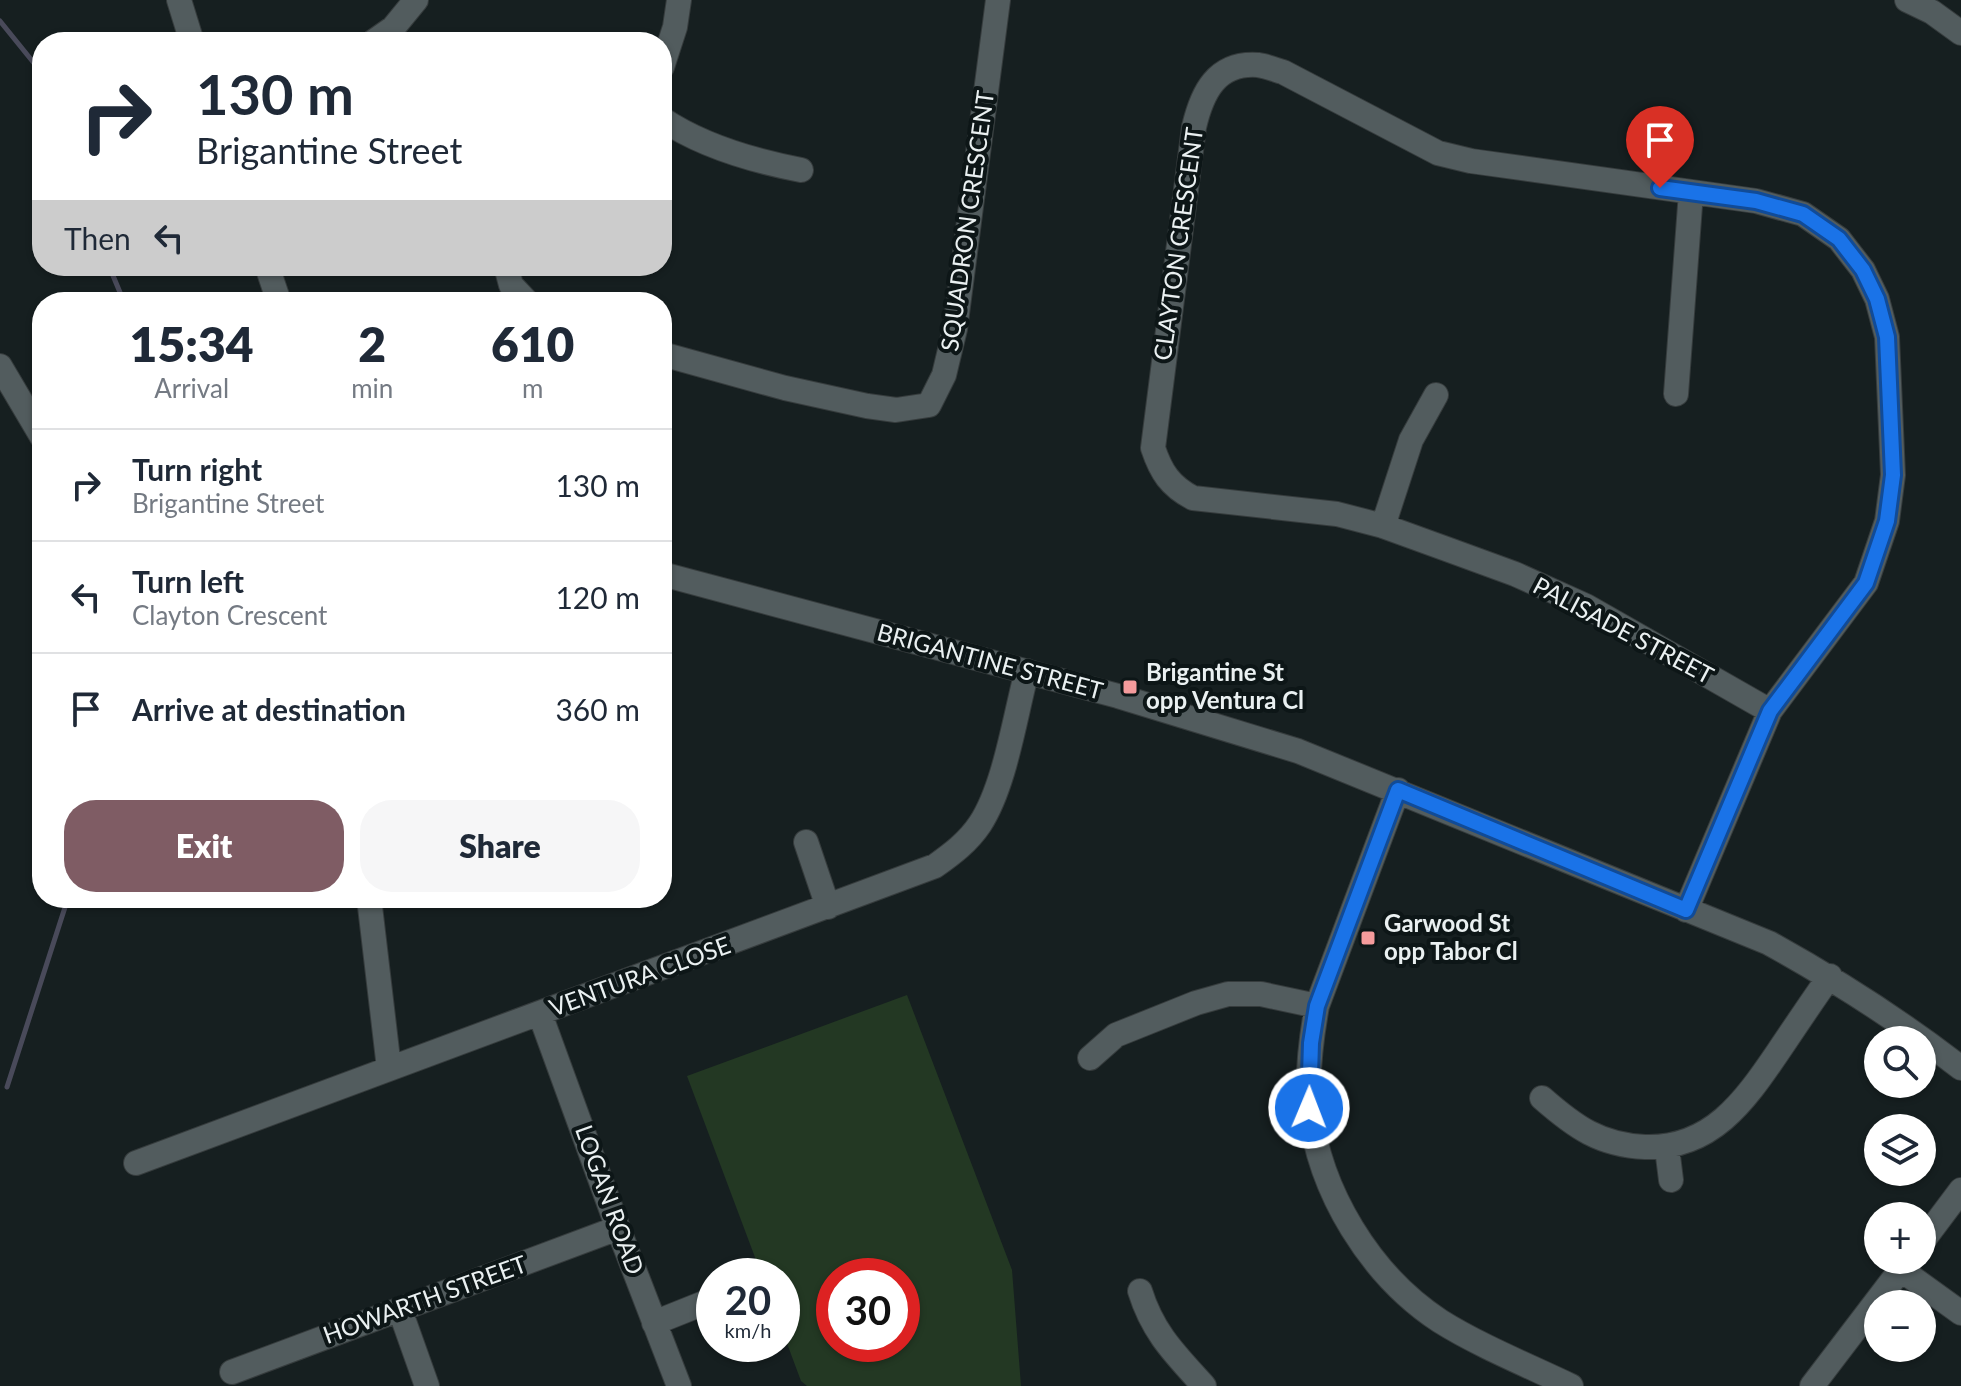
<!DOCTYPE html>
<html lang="en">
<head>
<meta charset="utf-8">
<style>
	body { margin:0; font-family:Lato,sans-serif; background:#f6f6f7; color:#1f2937; height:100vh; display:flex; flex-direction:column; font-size:30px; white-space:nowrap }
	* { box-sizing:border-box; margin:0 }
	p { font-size:26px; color:#747a83 }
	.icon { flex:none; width:44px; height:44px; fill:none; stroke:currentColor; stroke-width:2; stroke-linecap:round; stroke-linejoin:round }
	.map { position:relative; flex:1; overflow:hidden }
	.panel { position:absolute; left:32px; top:292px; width:640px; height:616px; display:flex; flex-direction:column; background:#fff; border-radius:32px; box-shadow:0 2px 6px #0004 }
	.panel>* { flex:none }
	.hud { position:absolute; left:32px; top:32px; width:640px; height:244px; border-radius:32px; box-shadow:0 2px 6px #0004; background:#fff; color:#1f2937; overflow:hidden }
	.controls { position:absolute; left:1864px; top:1026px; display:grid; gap:16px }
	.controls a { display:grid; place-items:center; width:72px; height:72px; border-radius:50%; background:#fff; box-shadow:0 2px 6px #0004; font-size:40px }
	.speed { position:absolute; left:696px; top:1258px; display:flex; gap:16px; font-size:40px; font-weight:700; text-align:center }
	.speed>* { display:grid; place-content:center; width:104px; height:104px; border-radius:50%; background:#fff; box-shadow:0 2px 6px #0004; line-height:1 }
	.speed small { font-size:20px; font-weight:400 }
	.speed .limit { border:12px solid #d22; background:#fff; color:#111 }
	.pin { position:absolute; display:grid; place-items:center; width:68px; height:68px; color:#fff; margin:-82px -34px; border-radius:50% 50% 50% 0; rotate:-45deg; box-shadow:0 0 8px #0007 }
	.pin .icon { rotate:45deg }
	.me { position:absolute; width:88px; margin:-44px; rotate:1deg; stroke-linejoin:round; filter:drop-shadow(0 0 6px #0008) }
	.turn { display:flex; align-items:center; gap:28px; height:168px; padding:0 32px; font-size:36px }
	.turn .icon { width:104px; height:104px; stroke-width:2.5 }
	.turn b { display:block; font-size:56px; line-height:68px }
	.then { display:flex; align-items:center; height:76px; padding:0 32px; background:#0003; gap:16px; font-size:30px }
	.eta { display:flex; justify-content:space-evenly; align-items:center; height:136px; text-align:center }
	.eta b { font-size:48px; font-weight:800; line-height:56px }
	.button { display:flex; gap:16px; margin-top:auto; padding:16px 32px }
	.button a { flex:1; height:92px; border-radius:32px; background:#7f5c64; color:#fff; font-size:32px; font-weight:800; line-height:92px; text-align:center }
	.button a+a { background:#f6f6f7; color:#1f2937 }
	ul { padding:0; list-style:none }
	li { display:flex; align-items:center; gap:24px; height:112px; padding:0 32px; border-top:2px solid #e0e1e3 }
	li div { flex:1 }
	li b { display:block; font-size:30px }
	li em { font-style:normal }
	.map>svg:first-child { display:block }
	.green { fill:#233823; fill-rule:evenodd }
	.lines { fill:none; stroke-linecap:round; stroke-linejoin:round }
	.stream { stroke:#494a5a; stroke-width:5 }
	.minor-casing { stroke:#363c3d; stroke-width:26 }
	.minor { stroke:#525c5e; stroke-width:24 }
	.route-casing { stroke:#114b97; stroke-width:20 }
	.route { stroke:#1a73e8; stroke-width:14 }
	.poi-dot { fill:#f59b9c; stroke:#0d1617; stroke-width:3 }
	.labels { text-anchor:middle; stroke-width:8; stroke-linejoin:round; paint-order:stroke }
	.street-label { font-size:24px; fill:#eaf0f1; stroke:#0d1617 }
	.poi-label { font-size:24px; font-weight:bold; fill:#eaf0f1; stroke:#0d1617; text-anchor:start }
</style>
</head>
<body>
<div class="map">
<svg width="1961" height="1386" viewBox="0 0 1961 1386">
	<rect width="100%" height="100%" fill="#161f20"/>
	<path class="green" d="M907,995L1012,1270L1021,1386H807L801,1381L782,1330V1276H762L687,1076ZM834,1276H902V1344H834Z"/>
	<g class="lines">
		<path class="stream" d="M0,21L42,73
			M109,266L124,302
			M7,1087L68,898"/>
		<defs>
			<path id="minor" d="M179,0L192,42
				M1907,0L1932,12L1961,33
				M373,42L393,28L416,0
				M662,67L675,27L679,0
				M662,119C702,146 754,161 801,170
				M267,266L279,302
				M506,266L511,285L527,302
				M662,354L785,388L867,406L896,410L929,405L944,375L955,329L998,0
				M0,366L42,437
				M1676,394L1691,192
				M1383,526L1411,440L1436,395
				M662,574L1118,696L1298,751L1769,943C1836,980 1900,1021 1961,1068
				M1398,790L1317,1006C1311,1039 1306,1075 1310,1109C1319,1191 1370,1275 1440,1321C1478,1345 1529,1366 1571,1386
				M806,842L828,907
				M369,898L389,1068
				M1686,910L1770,711L1866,583L1887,521L1893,475L1887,337L1877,299L1863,270L1839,239L1803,214L1756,201L1471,161L1438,153L1283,72C1276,70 1266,66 1258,65C1216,62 1202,93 1194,127L1153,448C1161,472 1170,486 1193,498L1337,514L1383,526L1452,551L1515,574L1586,606L1770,711
				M540,1014L618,1228L679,1386
				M1090,1058L1116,1035L1196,1003L1228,994H1261L1317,1006
				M1542,1098C1575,1127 1600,1145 1645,1147C1711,1149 1744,1102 1778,1052C1795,1027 1812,1001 1830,976
				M1667,1148L1671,1180
				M136,1163L935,866C952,854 968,842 980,824C1005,786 1015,716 1027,671
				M1922,1242L1961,1190
				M1900,1269L1961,1313
				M1140,1291C1153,1333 1175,1354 1204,1386
				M400,1310L427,1386
				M654,1323L714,1299
				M232,1372L618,1228
				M1812,1386L1908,1260"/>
		</defs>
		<use href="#minor" class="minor-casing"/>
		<use href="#minor" class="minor"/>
	</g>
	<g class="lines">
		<defs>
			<path id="route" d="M1309,1108L1311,1043L1317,1006L1398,790L1686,910L1770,711L1866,583L1887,521L1893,475L1887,337L1877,299L1863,270L1839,239L1803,214L1756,201L1660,188"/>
		</defs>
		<use href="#route" class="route-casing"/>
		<use href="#route" class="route"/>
	</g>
	<g class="poi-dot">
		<rect x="1122" y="679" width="16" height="16" rx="4"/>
		<rect x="1360" y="930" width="16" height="16" rx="4"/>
	</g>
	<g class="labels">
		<g class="street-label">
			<text transform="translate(968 221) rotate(-82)" y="8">SQUADRON CRESCENT</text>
			<text transform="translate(1179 244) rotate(-82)" y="8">CLAYTON CRESCENT</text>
			<text transform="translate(1623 631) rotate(28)" y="8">PALISADE STREET</text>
			<text transform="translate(990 662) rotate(15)" y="8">BRIGANTINE STREET</text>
			<text transform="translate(640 977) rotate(-20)" y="8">VENTURA CLOSE</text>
			<text transform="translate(609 1200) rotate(70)" y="8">LOGAN ROAD</text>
			<text transform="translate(425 1300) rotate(-20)" y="8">HOWARTH STREET</text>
		</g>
		<g class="poi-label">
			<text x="1146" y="681">Brigantine St<tspan x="1146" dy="28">opp Ventura Cl</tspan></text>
			<text x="1384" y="932">Garwood St<tspan x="1384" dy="28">opp Tabor Cl</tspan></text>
		</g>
	</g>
</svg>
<div class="controls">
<a><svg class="icon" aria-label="search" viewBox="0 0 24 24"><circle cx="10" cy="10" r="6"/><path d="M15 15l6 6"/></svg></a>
<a><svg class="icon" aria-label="layers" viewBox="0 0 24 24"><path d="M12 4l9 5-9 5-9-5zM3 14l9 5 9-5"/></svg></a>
<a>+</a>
<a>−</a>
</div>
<div class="speed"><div>20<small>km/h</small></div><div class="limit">30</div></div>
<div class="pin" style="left:1660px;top:188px;background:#d93025"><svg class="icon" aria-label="arrive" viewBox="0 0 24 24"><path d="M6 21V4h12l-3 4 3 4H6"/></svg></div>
<svg class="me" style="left:1309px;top:1108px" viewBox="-20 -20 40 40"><circle r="17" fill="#1a73e8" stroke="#fff" stroke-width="3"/><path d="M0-11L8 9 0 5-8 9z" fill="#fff"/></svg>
<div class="hud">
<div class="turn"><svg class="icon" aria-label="right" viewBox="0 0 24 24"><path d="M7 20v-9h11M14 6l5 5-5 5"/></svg><div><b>130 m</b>Brigantine Street</div></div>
<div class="then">Then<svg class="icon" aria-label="left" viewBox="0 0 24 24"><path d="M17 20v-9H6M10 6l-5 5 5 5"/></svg></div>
</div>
<section class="panel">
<div class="eta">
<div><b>15:34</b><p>Arrival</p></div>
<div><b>2</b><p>min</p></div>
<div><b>610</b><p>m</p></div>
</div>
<ul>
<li><svg class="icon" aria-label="right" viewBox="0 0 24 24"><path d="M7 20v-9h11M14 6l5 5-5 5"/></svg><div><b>Turn right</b><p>Brigantine Street</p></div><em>130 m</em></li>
<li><svg class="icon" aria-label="left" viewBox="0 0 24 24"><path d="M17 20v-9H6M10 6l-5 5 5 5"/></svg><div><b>Turn left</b><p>Clayton Crescent</p></div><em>120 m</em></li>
<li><svg class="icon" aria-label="arrive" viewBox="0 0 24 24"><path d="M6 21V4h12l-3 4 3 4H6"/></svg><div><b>Arrive at destination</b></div><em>360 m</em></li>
</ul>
<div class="button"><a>Exit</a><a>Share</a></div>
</section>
</div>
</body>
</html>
